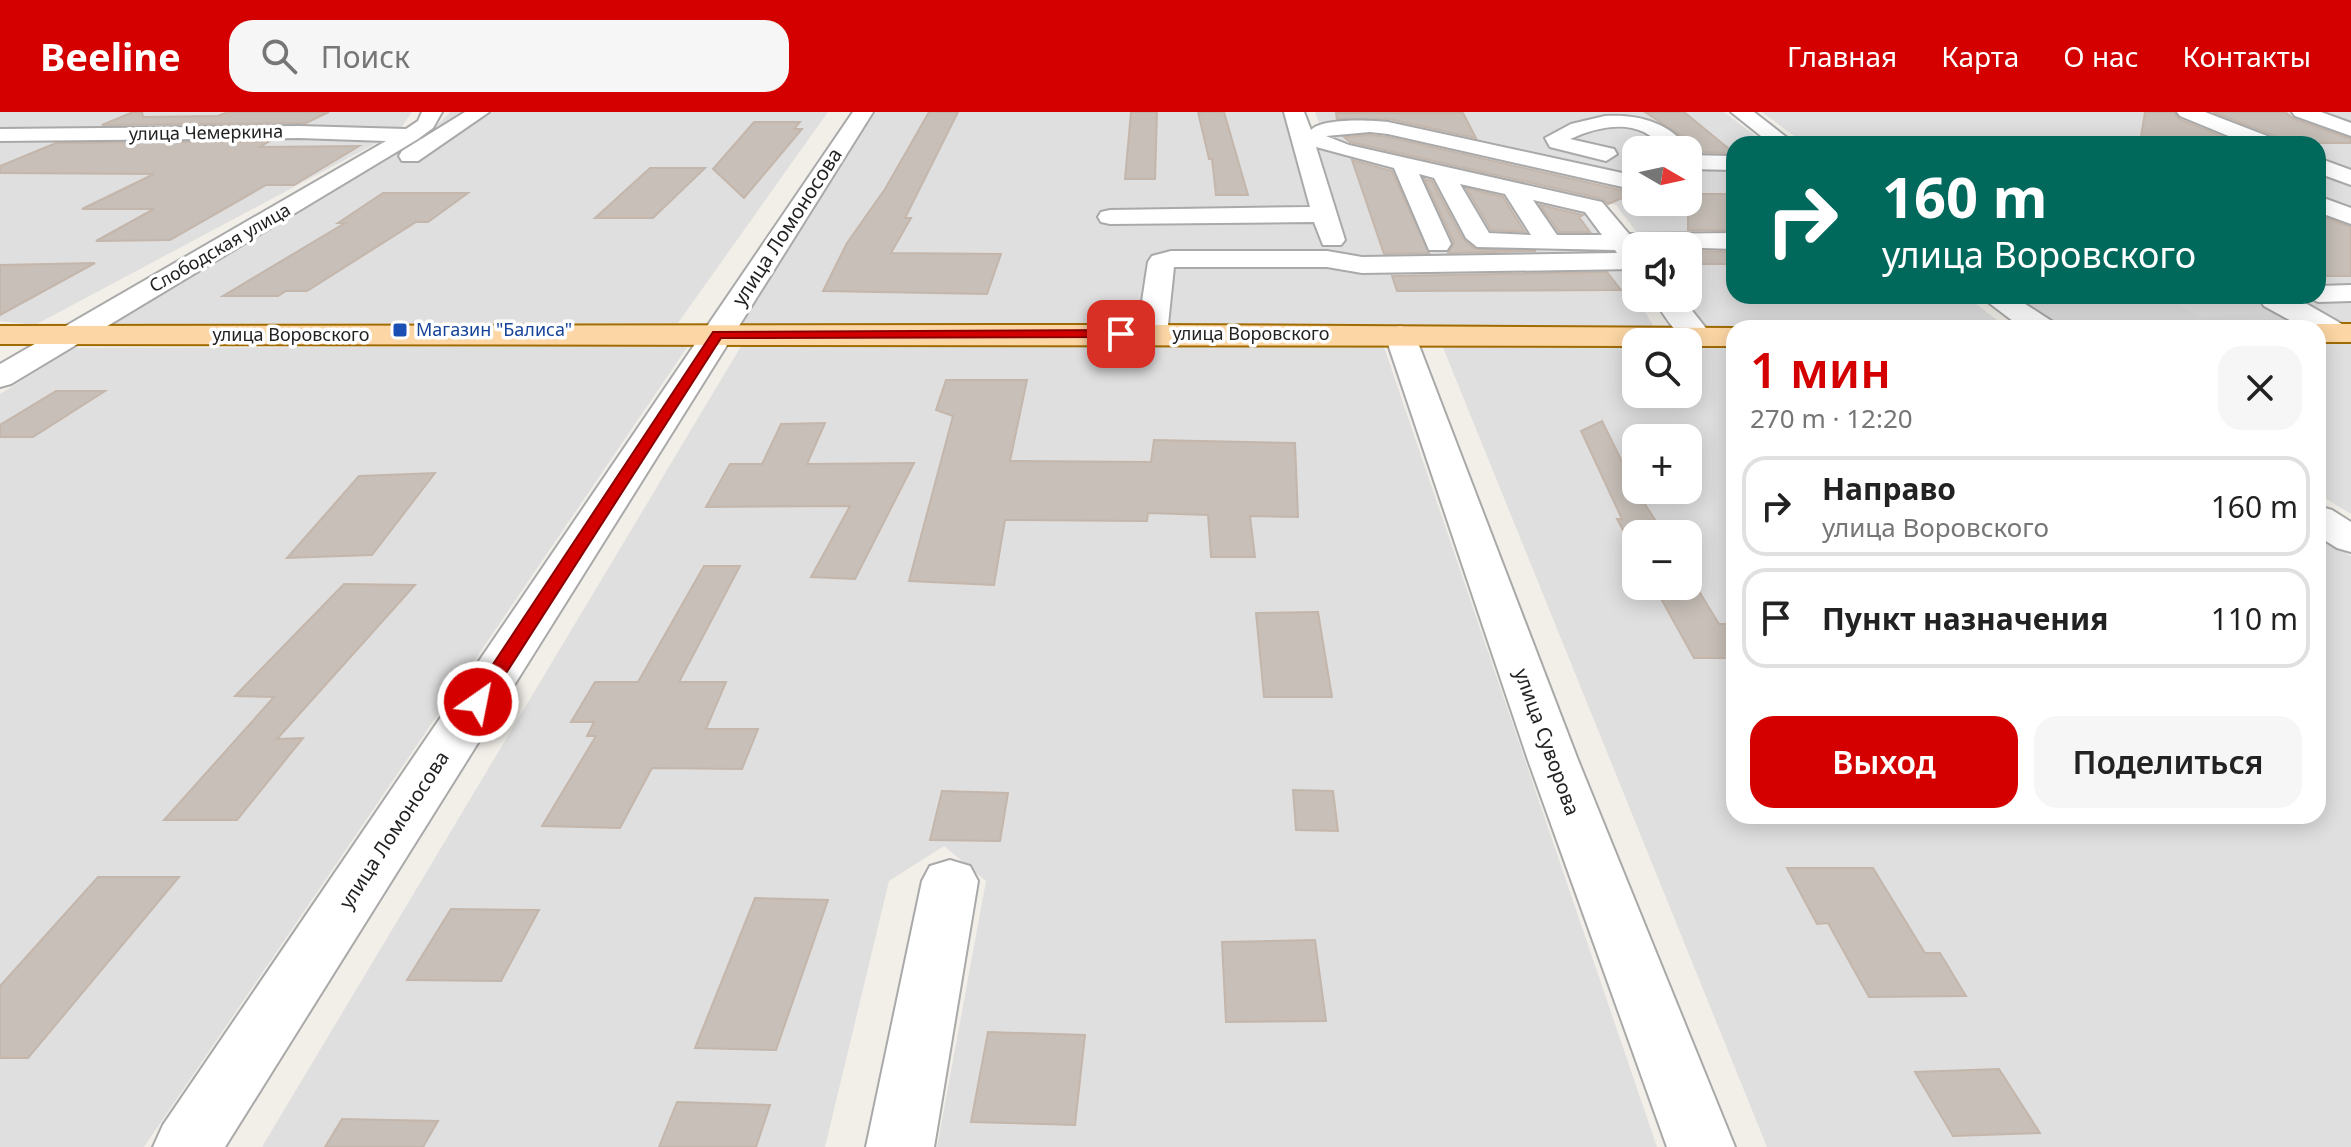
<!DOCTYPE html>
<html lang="ru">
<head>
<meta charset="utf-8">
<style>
	body { margin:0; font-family:"Noto Sans",sans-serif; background:#f6f6f6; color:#222; height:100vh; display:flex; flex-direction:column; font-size:30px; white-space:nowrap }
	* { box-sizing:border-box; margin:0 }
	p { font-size:26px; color:#767676 }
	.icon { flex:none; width:44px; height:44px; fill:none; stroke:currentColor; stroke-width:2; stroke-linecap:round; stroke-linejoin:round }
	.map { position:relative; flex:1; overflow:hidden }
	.sheet { position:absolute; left:1726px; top:208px; width:600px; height:504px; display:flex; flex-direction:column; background:#fff; border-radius:24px; box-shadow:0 4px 20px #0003 }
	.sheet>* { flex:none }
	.banner { position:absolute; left:1726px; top:24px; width:600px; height:168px; border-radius:24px; box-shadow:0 4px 20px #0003; background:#00695c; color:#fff; overflow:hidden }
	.needle { width:52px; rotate:99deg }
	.buttons { position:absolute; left:1622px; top:24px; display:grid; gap:16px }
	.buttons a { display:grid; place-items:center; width:80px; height:80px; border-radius:16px; background:#fff; box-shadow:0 4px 20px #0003; font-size:40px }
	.pin { position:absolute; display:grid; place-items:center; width:68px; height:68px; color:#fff; margin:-34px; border-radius:16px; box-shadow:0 4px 12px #0006 }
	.me { position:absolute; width:88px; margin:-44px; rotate:33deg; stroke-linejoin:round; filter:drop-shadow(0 0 6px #0008) }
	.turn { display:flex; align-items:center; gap:28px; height:168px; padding:0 24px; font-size:36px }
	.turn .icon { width:104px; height:104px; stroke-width:2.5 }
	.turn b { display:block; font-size:56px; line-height:68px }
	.round { display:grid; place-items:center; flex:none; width:84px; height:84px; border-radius:24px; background:#f6f6f6 }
	.head { display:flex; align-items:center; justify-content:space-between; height:136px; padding:0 24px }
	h1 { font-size:48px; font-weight:600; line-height:60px; color:#d40000 }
	.cta { display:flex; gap:16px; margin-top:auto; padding:16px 24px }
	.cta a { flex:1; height:92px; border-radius:24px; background:#d40000; color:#fff; font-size:32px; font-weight:600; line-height:92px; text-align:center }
	.cta a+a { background:#f6f6f6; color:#222 }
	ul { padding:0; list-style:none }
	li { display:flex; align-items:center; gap:24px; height:100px; margin:0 16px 12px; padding:0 8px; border:4px solid #e0e0e0; border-radius:24px }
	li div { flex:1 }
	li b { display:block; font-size:30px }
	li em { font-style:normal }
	header { display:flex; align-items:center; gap:48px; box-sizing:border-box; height:112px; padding:0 40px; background:#d40000; color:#fff }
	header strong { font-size:38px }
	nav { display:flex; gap:44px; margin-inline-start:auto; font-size:28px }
	.search { width:560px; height:72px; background:#f6f6f6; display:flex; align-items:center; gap:20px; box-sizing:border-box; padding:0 28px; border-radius:24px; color:#767676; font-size:30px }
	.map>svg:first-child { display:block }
	.residential { fill:#e0dfdf; fill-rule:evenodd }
	.parking { fill:#e2e2e2 }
	.building { fill:#c7bfb8; stroke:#c4b6ab; stroke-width:2 }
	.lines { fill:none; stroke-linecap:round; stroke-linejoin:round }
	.minor-casing { stroke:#a9a9a9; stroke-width:4 }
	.major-casing { stroke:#a06b00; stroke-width:4 }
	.minor { fill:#fff; fill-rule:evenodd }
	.major { fill:#fcd6a4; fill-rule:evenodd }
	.route { fill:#d40000; stroke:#8a0000; stroke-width:2 }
	.transit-dot { fill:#1a4fb4; stroke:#fff; stroke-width:3 }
	.labels { text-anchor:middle; stroke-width:7; stroke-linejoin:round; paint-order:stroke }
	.far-street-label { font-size:18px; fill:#222; stroke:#fff }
	.far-transit-label { font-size:18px; fill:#164399; stroke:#fff; text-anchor:start }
	.street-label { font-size:20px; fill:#222; stroke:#fff }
</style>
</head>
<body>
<header>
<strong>Beeline</strong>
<div class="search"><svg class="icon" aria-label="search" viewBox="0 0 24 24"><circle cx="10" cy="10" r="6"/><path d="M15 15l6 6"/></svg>Поиск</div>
<nav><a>Главная</a><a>Карта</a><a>О нас</a><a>Контакты</a></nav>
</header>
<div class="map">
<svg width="2351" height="1035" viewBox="0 0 2351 1035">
	<rect width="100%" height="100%" fill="#f2efe9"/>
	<path class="residential" d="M0,0H412L401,16L0,18Z
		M450,0H828L678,211L111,212L428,22Z
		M871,0H1283L1293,30L1582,94L1654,215L730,211Z
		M1315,0H1724L1766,32H1734V184H1966L2002,212L1706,215L1685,186H1688V134H1647L1616,93L1326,29ZM1636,38H1688V90H1636Z
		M1762,0H2172L2250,32H1805Z
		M2201,0H2351V60L2318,47V32H2280Z
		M384,27L35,213L0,209V28Z
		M2318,60L2351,74V211H2051L2014,184H2318Z
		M743,231L1383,232L1657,1035H937L986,769L944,734L889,769L825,1035H262Z
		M2318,232H2351V402L2318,382Z
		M1442,233L1636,235V282H1688V235H1734V704H2318V423L2351,444V1035H1767ZM1636,326H1688V378H1636ZM1636,422H1688V474H1636Z
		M688,234L144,1035H0V282L74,236Z"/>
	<path class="parking" d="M2253,184L2288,202L2198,204L2164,185Z"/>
	<path class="building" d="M133,0H142L143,5L218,4L228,0H329L306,11L102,13Z
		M929,0H958L905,106H911L891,141L1001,142L987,182L823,179L847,131L885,77Z
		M1131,0H1157L1155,67H1125Z
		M1198,0H1224L1248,83H1216L1212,47H1209Z
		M1645,0H1684L1734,41L1692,40L1684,26Z
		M2145,0H2174L2179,7L2238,31H2155L2141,25Z
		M2213,0H2285L2294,7L2351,27V31H2281L2276,24Z
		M1336,1H1463L1476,26L1389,7H1337Z
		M754,10H800L794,17H802L744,86L713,57Z
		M1370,23L1388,25L1634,81L1608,92L1603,87L1350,30L1344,25Z
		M270,29L260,35L359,34L294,73H266L170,128L96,129L154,97H82L154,62L0,61V54L56,31Z
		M1352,48L1392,59L1429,141L1384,142Z
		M650,56H705L653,106H595Z
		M1424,67L1432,69L1463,127L1475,137L1536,139L1448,141L1454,131Z
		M1466,76L1503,85L1525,120L1491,118Z
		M383,81H468L428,110H416L307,179H286L278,184H223L345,111H338Z
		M1688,82H1734V118H1688Z
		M1540,93L1583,103L1579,105L1590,120H1559Z
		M2318,103L2351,115V164H2318Z
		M1688,139L1734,140V152H1688Z
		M95,151L0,203V153Z
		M1607,160L1621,178L1397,179L1392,164Z
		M946,268H1027L1010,349L1151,350L1154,328L1295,331L1298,405L1250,404L1255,445H1211L1208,403L1148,401L1147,409L1005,408L994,473L909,469L953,304L936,298Z
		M56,279H105L33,325H0V313Z
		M1602,309L1636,378L1664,422H1636V442L1617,407H1622L1581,319Z
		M825,311L807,352L914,351L855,467L811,465L850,394L706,395L730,352H762L781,312Z
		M435,361L372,443L287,446L359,364Z
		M704,454H740L679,570H726L706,617H758L742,657L652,656L620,716L542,714L596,624H587L594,610H571L595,570H638Z
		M1688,461L1719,512H1734V546H1694L1654,474H1688Z
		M344,472L415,473L277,627L303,626L237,708H164L274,585L235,584Z
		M1318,500L1332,585H1264L1256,501Z
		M1293,678L1333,679L1338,719L1296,718Z
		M942,679L1008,681L1000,729L930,728Z
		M1787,756H1873L1925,841H1940L1966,884L1869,885L1828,811L1817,812Z
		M98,765H179L28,946H0V874Z
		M755,786L828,788L776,938L695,936Z
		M451,797L539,798L501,869L407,868Z
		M1315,828L1326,909L1226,910L1222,830Z
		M988,920L1085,923L1075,1013L971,1010Z
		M1999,957L2040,1021L1953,1024L1915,960Z
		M677,990L770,993L756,1035H659Z
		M342,1007L438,1009L423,1035H325Z"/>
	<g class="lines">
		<defs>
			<path id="minor" d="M422,0H442L433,16L418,27L11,272L0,275V252L386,29L299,26L0,29V17L299,14L406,17L418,9Z
				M465,0H489L418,49H402L399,44L402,39Z
				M853,0H873L225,1035H153L163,1013Z
				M1284,0H1304L1311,18C1322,6 1371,8 1388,10L1636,64V78L1388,22L1370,20L1326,24L1349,33L1602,90L1629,122L1734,121V137L1636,134V157L1362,161L1327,155H1174L1167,222L1163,228L1152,231L1141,228L1137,222L1148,150L1152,144L1171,139H1327L1362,145L1617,141L1615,138L1477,135L1466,126L1434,66L1419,62L1451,132L1447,138H1429L1394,56L1316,35L1345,128L1341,133H1323L1314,110L1110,112L1101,110L1098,105L1101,100L1110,98L1310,95ZM1460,72L1505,82L1531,123L1489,121ZM1533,88L1585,100L1602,123H1557Z
				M1731,0H1754L1795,32H1771Z
				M2177,0H2205L2275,27L2278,32H2248L2180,4Z
				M2292,0H2321L2351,11V24L2295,4Z
				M1605,4C1638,2 1669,10 1690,38L1688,41V38C1660,38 1666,32 1644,20C1621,9 1592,17 1570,27L1614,37L1617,42L1606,49L1550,35L1545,26L1571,12Z
				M1688,43L1734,44V58L1688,57Z
				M2318,46L2351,58V73L2318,61Z
				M2318,84L2351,96V112L2318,100Z
				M2351,173V189L2318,190L2305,184H2318V174Z
				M1980,184H2013L2053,210L2057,216H2022Z
				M2262,184H2293L2347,215L2351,221L2347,227C2335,230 2328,229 2318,223V216H2304L2264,194L2260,188Z
				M1653,186H1682L1713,225L1709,231C1682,238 1667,207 1653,186Z
				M1400,214L1411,217L1415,223L1578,648L1735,1035H1667L1528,648L1385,223L1389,217Z
				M2318,394L2332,398L2351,410V440L2337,436L2318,424Z
				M950,748L970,754L978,769L934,1035H866L922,769L930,754Z"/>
			<path id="major" d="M2318,212H2351V230H2318V216H2306Z
				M1152,213L1734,216V234H1688V230H1636V234L0,232V214Z"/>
		</defs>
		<use href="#minor" class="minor-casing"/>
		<use href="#major" class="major-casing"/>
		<use href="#minor" class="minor"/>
		<use href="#major" class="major"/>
	</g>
	<path class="route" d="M1121,218L1125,219V225L721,226L485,594L478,596L468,590L713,220Z"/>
	<rect class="transit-dot" x="392" y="210" width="16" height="16" rx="4"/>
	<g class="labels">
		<g class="far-street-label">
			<text transform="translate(206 21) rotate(-1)" y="6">улица Чемеркина</text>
			<text transform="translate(220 136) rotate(-30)" y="6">Слободская улица</text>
			<text x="1251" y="228">улица Воровского</text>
			<text x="291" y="229">улица Воровского</text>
		</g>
		<g class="far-transit-label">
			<text x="416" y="224">Магазин "Балиса"</text>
		</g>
		<g class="street-label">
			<text transform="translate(787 115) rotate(-57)" y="7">улица Ломоносова</text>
			<text transform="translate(1547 630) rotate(70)" y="7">улица Суворова</text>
			<text transform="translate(394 718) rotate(-57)" y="7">улица Ломоносова</text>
		</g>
	</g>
</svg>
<div class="buttons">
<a><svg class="needle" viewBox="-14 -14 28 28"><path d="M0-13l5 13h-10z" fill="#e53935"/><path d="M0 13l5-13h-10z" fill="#767676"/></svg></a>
<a><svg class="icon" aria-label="sound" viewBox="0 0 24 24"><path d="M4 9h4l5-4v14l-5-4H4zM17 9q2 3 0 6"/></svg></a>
<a><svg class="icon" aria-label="search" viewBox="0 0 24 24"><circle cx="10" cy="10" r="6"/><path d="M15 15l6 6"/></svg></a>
<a>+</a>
<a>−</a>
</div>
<div class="pin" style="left:1121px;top:222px;background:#d93025"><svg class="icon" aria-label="arrive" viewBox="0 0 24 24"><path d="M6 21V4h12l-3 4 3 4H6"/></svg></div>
<svg class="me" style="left:478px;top:590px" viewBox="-20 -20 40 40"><circle r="17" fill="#d40000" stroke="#fff" stroke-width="3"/><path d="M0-11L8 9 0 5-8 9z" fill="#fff"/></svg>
<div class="banner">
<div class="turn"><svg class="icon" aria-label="right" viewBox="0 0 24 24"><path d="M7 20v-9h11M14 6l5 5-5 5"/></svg><div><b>160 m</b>улица Воровского</div></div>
</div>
<section class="sheet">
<div class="head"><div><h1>1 мин</h1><p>270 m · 12:20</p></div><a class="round"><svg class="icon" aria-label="close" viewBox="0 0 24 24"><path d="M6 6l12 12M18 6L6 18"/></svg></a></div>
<ul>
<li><svg class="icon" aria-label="right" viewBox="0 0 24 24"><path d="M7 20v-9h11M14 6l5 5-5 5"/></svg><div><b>Направо</b><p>улица Воровского</p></div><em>160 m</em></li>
<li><svg class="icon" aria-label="arrive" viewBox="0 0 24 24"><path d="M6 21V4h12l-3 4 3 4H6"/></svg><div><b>Пункт назначения</b></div><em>110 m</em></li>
</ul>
<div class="cta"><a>Выход</a><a>Поделиться</a></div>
</section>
</div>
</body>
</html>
